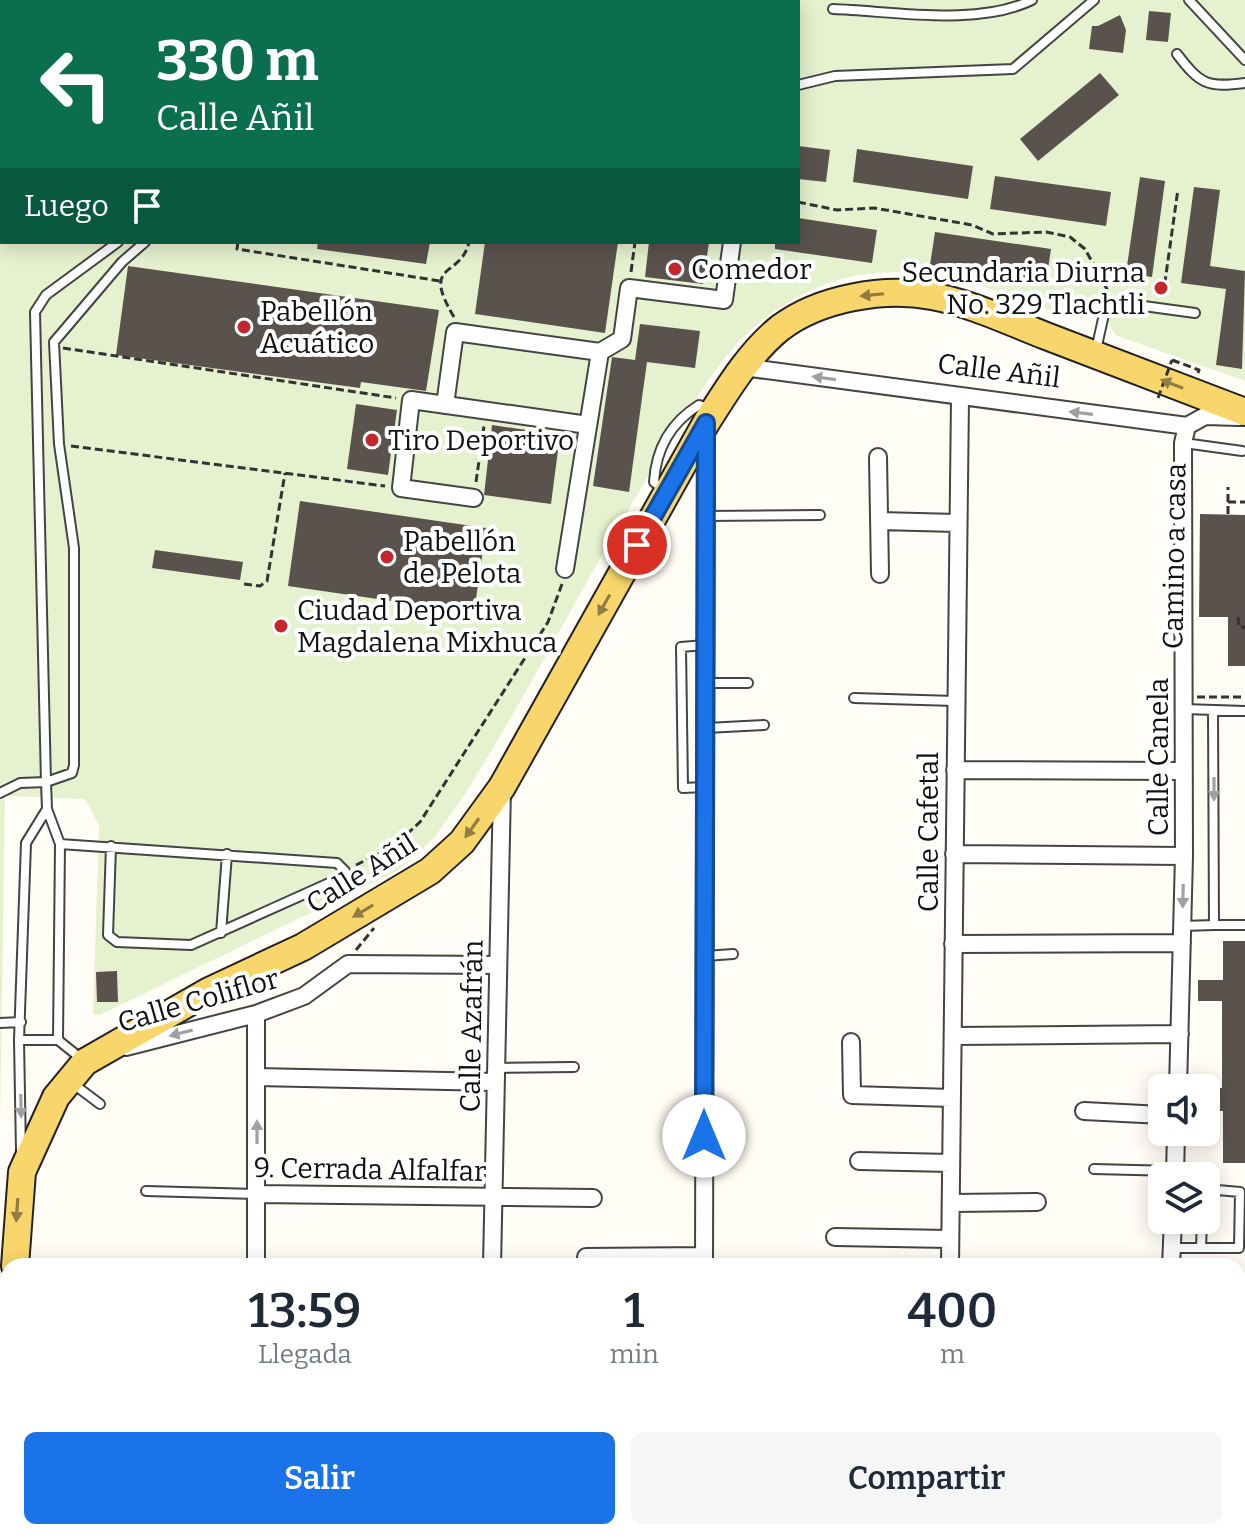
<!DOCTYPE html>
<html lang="es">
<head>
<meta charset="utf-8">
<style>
	body { margin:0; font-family:Bitter,serif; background:#f6f6f7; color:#1f2937; height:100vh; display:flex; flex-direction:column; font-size:30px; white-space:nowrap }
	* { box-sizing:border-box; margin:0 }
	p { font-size:26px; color:#747a83 }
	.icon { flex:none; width:44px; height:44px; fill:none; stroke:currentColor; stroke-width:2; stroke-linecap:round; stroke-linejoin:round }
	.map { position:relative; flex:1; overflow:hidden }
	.panel { position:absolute; left:0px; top:1258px; width:1246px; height:282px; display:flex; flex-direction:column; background:#fff; border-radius:24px 24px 0 0; box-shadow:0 4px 20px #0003 }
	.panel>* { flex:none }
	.top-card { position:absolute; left:0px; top:0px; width:800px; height:244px; box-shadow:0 4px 20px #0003; background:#0b6e4f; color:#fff; overflow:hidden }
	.buttons { position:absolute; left:1148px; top:1074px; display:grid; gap:16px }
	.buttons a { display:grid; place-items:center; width:72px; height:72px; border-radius:12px; background:#fff; box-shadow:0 4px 20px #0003; font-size:40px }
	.pin { position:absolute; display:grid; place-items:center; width:68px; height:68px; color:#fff; margin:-34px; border:4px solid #fff; border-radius:50%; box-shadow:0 2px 8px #0007 }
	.me { position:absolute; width:88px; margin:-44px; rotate:0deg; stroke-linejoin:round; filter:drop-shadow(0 0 6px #0008) }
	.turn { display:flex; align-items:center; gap:28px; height:168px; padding:0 24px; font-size:36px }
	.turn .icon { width:104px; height:104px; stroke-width:2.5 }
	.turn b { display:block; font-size:56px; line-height:68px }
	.then { display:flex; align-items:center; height:76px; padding:0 24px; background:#0003; gap:16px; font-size:30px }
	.eta { display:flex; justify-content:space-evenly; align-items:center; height:136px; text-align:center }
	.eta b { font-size:48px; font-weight:600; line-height:56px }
	.primary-button { display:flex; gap:16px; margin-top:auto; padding:16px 24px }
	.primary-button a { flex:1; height:92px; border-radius:12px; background:#1a73e8; color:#fff; font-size:32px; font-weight:600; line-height:92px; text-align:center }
	.primary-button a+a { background:#f6f6f7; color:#1f2937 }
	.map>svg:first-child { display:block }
	.pitch { fill:#e6f2cf; fill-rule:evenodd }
	.building { fill:#5a524d }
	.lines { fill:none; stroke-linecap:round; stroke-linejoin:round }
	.lane-casing { stroke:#444; stroke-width:12 }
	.street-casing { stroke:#444; stroke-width:20 }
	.secondary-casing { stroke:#333; stroke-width:26 }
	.primary-casing { stroke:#222; stroke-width:30 }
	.path { stroke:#333; stroke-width:3; stroke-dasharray:8 4; stroke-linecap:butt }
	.lane { stroke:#fff; stroke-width:8 }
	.street { stroke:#fff; stroke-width:16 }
	.secondary { stroke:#fff6b0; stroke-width:22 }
	.primary { stroke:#f9d66b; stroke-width:26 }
	.path-bridge { stroke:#333; stroke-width:3; stroke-dasharray:8 4; stroke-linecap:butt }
	.oneway { fill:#917d42 }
	.oneway2 { fill:#a0a0a0 }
	.route-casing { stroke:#114b97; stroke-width:20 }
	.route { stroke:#1a73e8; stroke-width:14 }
	.poi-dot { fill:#c4262e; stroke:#fff; stroke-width:3 }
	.labels { text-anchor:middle; stroke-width:8; stroke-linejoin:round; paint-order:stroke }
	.poi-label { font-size:28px; fill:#111; stroke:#fff; text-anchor:start }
	.street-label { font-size:28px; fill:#111; stroke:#fff }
</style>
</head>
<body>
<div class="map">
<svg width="1245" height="1539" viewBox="0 0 1245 1539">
	<rect width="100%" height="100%" fill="#fffdf5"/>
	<path class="pitch" d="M0,0H1245V381L1115,335L1107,319L1074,313L1072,319C997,290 915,255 832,282C796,294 762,316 737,344C707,376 686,417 662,454C592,565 535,683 465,794L434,838L399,870L100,1015L93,1014L99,825L85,799L5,796L0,1126ZM2,2H798V242H2Z"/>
	<path class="building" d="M1149,11L1171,13L1168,42L1146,40Z
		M1120,15L1126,30L1123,53L1089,49L1092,26H1098Z
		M1100,73L1119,95L1038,161L1020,139Z
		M798,146L830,150L826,182L798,179Z
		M857,149L973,166L968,199L853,182Z
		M995,176L1111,192L1106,226L990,209Z
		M1140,177L1165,181L1152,277L1126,273Z
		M1194,187L1220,190L1210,266L1245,271L1242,369L1216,365L1226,289L1181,283Z
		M798,218L877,230L872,263L775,249V242H798Z
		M935,232L1051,249L1046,282L930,265Z
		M318,242H430L426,264L317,249Z
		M485,242H618L605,333L475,314Z
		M649,242H709L703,284L645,277Z
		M128,266L439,310L426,391L361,382L360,388L116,355Z
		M640,324L700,331L695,368L647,362L629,492L593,486L612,357L635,360Z
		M356,404L397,410L388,475L347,469Z
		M492,425L560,435L551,504L484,495Z
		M300,501L486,528L474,613L288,586Z
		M1200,514L1245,515V666H1228V617H1199Z
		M155,550L243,562L240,580L152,568Z
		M1223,941H1245V1163H1223V1111H1206V1088H1222V1001H1198V980H1223Z
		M117,971L118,1002H97L96,972Z"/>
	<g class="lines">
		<defs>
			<path id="lane" d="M333,0L339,2
				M1189,0L1245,60
				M300,2L307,0
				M833,9C893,11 977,27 1032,0
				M1177,54C1200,84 1207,88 1245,83
				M798,85L835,76L1013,69L1094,0
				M1096,350L1107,301L1195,313
				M1184,443L1242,451
				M663,489L654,482C656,449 670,423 699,405L711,409
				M706,516L820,515
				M706,683H748
				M854,698L955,701
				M1184,709L1245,711
				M1213,711L1214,925H1245
				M706,728L764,725
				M705,787L683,788L681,647L705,645
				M0,793L20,783L46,782L35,312L46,295L118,242
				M47,809L46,782L72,773L74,765V548L59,444L54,342L122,262L145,242
				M60,844L337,863L345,871L338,879L191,945L117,942L108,935L111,846
				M1182,926L1214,925
				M221,933L227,854
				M705,956L733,954
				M0,1023L21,1022
				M19,1040H58L83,1060
				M496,1068L574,1067
				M72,1083L100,1104
				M21,1152L19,1040L26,843L47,809L60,844L58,1040
				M1094,1169L1175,1171
				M146,1191L257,1194
				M1172,1248H1239L1240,1192L1206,1189
				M1201,1248L1202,1220
				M1200,1532V1539
				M434,1539L435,1532
				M1236,1539V1532"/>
			<path id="street" d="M743,367L1187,426L1205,416L1239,417
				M445,405L455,332L600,352
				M878,457L880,574
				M474,498L401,488L411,400L588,425
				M879,521L957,523
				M565,569L600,352L622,339L629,288L724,300L732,242
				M955,770L1182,771
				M954,854L1184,856
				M953,944L1182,943
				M953,1036L1180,1034
				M851,1042L852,1095L952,1098
				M126,1047L256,1014L304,996L348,964L498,965
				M256,1077L495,1082
				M1178,1088L1184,856L1183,443L1187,426
				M1084,1111L1162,1115
				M859,1161L951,1163
				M1175,1176L1176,1132
				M257,1194L593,1198
				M951,1203L1037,1202
				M835,1237L950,1239
				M586,1257L704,1256
				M256,1266V1014
				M492,1266L502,788
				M704,1266L706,429
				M950,1266L960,398
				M1171,1266L1173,1220
				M706,1532V1539
				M951,1532V1539
				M1167,1532V1539
				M253,1539L254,1532
				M491,1539V1532
				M1066,1539L1068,1532"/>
			<path id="secondary" d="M505,1532L529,1539
				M595,1532L619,1539"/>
			<path id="primary" d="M15,1266L22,1172L56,1097L85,1062L209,991L303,947L430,871L462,842L502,787L706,423C727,390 749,353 780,328C820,298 883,287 932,296C970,303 1010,322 1046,336C1113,361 1179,387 1245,412
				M12,1539V1532"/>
		</defs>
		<use href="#lane" class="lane-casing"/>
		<use href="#street" class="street-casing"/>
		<use href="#secondary" class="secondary-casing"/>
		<use href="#primary" class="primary-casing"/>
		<path class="path" d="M119,2V0
			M137,2V0
			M798,202L837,210L874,208L972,225L993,234L1046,232L1070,237L1085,249L1108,291
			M0,215L2,213
			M238,242L237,249L440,281
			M631,272L635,242
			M1163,296L1178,189
			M454,317C420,260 461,279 469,242
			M63,348L396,398
			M1172,360L1199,370L1198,373
			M71,446L385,486
			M476,482L484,426
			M1228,502V487
			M1228,514V502H1245
			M244,584L260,586L267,581L285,473
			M1238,617L1239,627H1245
			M1197,697H1245
			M356,865L393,847L420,822L548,622L562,584
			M356,950L374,928
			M0,1412H8
			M0,1431H8
			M1238,1476H1245"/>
		<use href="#lane" class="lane"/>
		<use href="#street" class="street"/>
		<use href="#secondary" class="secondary"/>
		<use href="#primary" class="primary"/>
		<path class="path-bridge" d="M1158,398L1172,360"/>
	</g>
	<defs><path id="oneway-solid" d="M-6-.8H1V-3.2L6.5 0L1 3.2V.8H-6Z" transform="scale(2)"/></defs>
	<g class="oneway">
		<use href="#oneway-solid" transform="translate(872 295) rotate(174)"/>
		<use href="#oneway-solid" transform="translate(1172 384) rotate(-159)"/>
		<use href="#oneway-solid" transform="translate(604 605) rotate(119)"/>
		<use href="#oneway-solid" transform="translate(472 828) rotate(126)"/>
		<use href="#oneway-solid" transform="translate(363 911) rotate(149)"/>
		<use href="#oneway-solid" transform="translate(17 1210) rotate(94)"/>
	</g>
	<g class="oneway2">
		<use href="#oneway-solid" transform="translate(824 378) rotate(-172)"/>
		<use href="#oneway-solid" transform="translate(1081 413) rotate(-173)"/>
		<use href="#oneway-solid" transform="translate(1214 789) rotate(90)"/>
		<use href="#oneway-solid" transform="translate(1183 896) rotate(91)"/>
		<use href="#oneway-solid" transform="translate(181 1033) rotate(166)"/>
		<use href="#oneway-solid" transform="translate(21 1106) rotate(89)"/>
		<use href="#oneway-solid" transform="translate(257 1132) rotate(-90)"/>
	</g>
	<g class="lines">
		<defs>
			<path id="route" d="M637,545L706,423L704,1136"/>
		</defs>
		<use href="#route" class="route-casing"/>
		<use href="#route" class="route"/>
	</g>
	<g class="poi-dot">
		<circle cx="675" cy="269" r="8"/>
		<circle cx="1161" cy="288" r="8"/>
		<circle cx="244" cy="327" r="8"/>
		<circle cx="372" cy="440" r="8"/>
		<circle cx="387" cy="557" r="8"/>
		<circle cx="281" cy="626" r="8"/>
	</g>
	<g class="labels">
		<g class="poi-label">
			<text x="691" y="279">Comedor</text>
			<text x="1145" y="282" text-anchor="end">Secundaria Diurna<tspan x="1145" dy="32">No. 329 Tlachtli</tspan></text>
			<text x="260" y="321">Pabellón<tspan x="260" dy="32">Acuático</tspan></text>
			<text x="388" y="450">Tiro Deportivo</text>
			<text x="403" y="551">Pabellón<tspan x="403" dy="32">de Pelota</tspan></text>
			<text x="297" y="620">Ciudad Deportiva<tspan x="297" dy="32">Magdalena Mixhuca</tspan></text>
		</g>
		<g class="street-label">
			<text transform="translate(999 370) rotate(7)" y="10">Calle Añil</text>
			<text transform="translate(1174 556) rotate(-89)" y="10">Camino a casa</text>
			<text transform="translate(1158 757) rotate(-90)" y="10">Calle Canela</text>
			<text transform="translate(928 832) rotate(-90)" y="10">Calle Cafetal</text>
			<text transform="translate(361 873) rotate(-32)" y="10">Calle Añil</text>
			<text transform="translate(198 1000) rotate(-16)" y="10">Calle Coliflor</text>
			<text transform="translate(471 1026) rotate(-89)" y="10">Calle Azafrán</text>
			<text transform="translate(370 1169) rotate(1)" y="10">9. Cerrada Alfalfar</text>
		</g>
	</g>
</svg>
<div class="buttons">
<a><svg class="icon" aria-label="sound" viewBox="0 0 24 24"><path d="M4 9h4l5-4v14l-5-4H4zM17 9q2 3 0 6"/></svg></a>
<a><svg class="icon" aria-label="layers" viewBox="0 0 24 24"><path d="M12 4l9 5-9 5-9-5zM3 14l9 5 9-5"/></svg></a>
</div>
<div class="pin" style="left:637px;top:545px;background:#d93025"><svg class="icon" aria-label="arrive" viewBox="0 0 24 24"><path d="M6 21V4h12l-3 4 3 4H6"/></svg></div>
<svg class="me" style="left:704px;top:1136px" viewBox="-20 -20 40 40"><circle r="19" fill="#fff"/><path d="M0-13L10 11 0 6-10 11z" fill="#1a73e8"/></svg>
<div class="top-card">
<div class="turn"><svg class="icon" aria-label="left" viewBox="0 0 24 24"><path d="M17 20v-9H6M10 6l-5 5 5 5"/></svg><div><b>330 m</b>Calle Añil</div></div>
<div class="then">Luego<svg class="icon" aria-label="arrive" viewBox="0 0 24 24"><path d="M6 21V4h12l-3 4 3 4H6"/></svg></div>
</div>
<section class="panel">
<div class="eta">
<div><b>13:59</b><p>Llegada</p></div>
<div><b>1</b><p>min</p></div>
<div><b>400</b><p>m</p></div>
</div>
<div class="primary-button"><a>Salir</a><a>Compartir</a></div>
</section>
</div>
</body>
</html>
